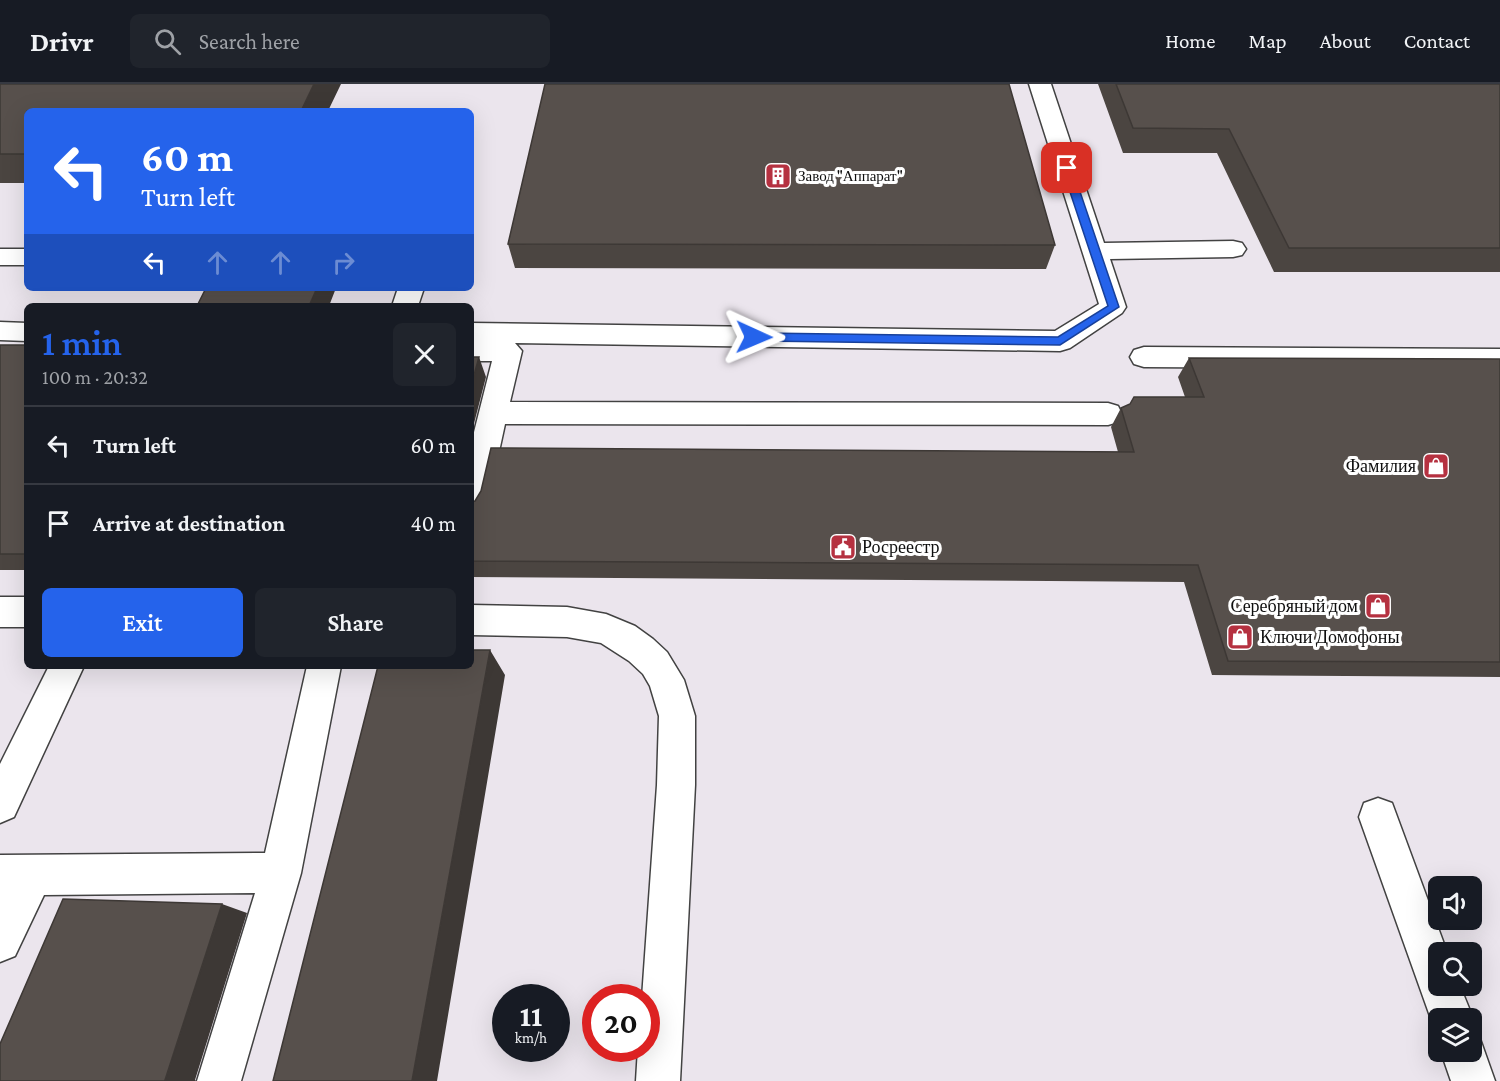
<!DOCTYPE html>
<html lang="en">
<head>
<meta charset="utf-8">
<style>
	body { margin:0; font-family:"Crimson Pro",serif; background:#20242c; color:#f1f3f6; height:100vh; display:flex; flex-direction:column; font-size:22px; white-space:nowrap }
	* { box-sizing:border-box; margin:0 }
	p { font-size:20px; color:#9ea1a6 }
	.icon { flex:none; width:33px; height:33px; fill:none; stroke:currentColor; stroke-width:2; stroke-linecap:round; stroke-linejoin:round }
	.map { position:relative; flex:1; overflow:hidden }
	.side { position:absolute; left:24px; top:219px; width:450px; height:366px; display:flex; flex-direction:column; background:#171b24; border-radius:9px; box-shadow:0 6px 24px #0002 }
	.side>* { flex:none }
	.guide { position:absolute; left:24px; top:24px; width:450px; height:183px; border-radius:9px; box-shadow:0 6px 24px #0002; background:#2563eb; color:#fff; overflow:hidden }
	.fabs { position:absolute; left:1428px; top:792px; display:grid; gap:12px }
	.fabs a { display:grid; place-items:center; width:54px; height:54px; border-radius:9px; background:#171b24; box-shadow:0 6px 24px #0002; font-size:30px }
	.speed { position:absolute; left:492px; top:900px; display:flex; gap:12px; font-size:30px; font-weight:700; text-align:center }
	.speed>* { display:grid; place-content:center; width:78px; height:78px; border-radius:50%; background:#171b24; box-shadow:0 6px 24px #0002; line-height:1 }
	.speed small { font-size:15px; font-weight:400 }
	.speed .limit { border:9px solid #d22; background:#fff; color:#111 }
	.pin { position:absolute; display:grid; place-items:center; width:51px; height:51px; color:#fff; margin:-26px; border-radius:12px; box-shadow:0 3px 9px #0006 }
	.me { position:absolute; width:66px; margin:-33px; rotate:91deg; stroke-linejoin:round; filter:drop-shadow(0 0 4px #0008) }
	.turn { display:flex; align-items:center; gap:21px; height:126px; padding:0 18px; font-size:27px }
	.turn .icon { width:78px; height:78px; stroke-width:2.5 }
	.turn b { display:block; font-size:42px; line-height:51px }
	.lanes { display:flex; align-items:center; height:57px; padding:0 18px; background:#0003; justify-content:center; gap:30px; direction:ltr }
	.lanes .off { opacity:.35 }
	.round { display:grid; place-items:center; flex:none; width:63px; height:63px; border-radius:9px; background:#20242c }
	.headline { display:flex; align-items:center; justify-content:space-between; height:102px; padding:0 18px }
	h1 { font-size:36px; font-weight:600; line-height:45px; color:#2563eb }
	.primary-button { display:flex; gap:12px; margin-top:auto; padding:12px 18px }
	.primary-button a { flex:1; height:69px; border-radius:9px; background:#2563eb; color:#fff; font-size:24px; font-weight:600; line-height:69px; text-align:center }
	.primary-button a+a { background:#20242c; color:#f1f3f6 }
	ul { padding:0; list-style:none }
	li { display:flex; align-items:center; gap:18px; height:78px; padding:0 18px; border-top:2px solid #363941 }
	li div { flex:1 }
	li b { display:block; font-size:22px }
	li em { font-style:normal }
	header { display:flex; align-items:center; gap:36px; box-sizing:border-box; height:84px; padding:0 30px; background:#171b24; border-bottom:2px solid #363941 }
	header strong { font-size:28px }
	nav { display:flex; gap:33px; margin-inline-start:auto; font-size:21px }
	.search { width:420px; height:54px; background:#20242c; display:flex; align-items:center; gap:15px; box-sizing:border-box; padding:0 21px; border-radius:9px; color:#9ea1a6; font-size:22px }
	.map>svg:first-child { display:block }
	.industrial { fill:#ebe5ed; fill-rule:evenodd }
	.lines { fill:none; stroke-linecap:round; stroke-linejoin:round }
	.minor-casing { stroke:#424242; stroke-width:3 }
	.minor { fill:#fff; fill-rule:evenodd }
	.wall { fill:#4b4541 }
	.shaded-wall { fill:#3d3835 }
	.building { fill:#57504c; stroke:#3d3835; stroke-width:1.5 }
	.route { fill:#2563eb; stroke:#184099; stroke-width:1.5 }
	.labels { text-anchor:middle; stroke-width:6; stroke-linejoin:round; paint-order:stroke }
	.far-poi-label { font-size:15px; fill:#0f0f0f; stroke:#fff; text-anchor:start }
	.poi-label { font-size:18px; fill:#0f0f0f; stroke:#fff; text-anchor:end }
</style>
</head>
<body>
<header>
<strong>Drivr</strong>
<div class="search"><svg class="icon" aria-label="search" viewBox="0 0 24 24"><circle cx="10" cy="10" r="6"/><path d="M15 15l6 6"/></svg>Search here</div>
<nav><a>Home</a><a>Map</a><a>About</a><a>Contact</a></nav>
</header>
<div class="map">
<svg width="1500" height="997" viewBox="0 0 1500 997">
	<rect width="100%" height="100%" fill="#fefbf3"/>
	<path class="industrial" d="M0,0H1500V997H0ZM27,27H471V204H27ZM27,222H471V582H27ZM1438,802H1472V836H1438ZM1438,868H1472V902H1438ZM506,914H556V964H506ZM596,914H646V964H596ZM1438,934H1472V968H1438Z"/>
	<g class="lines">
		<defs>
			<path id="minor" d="M1029,0H1051L1104,159L1233,157L1242,159L1246,165L1242,171L1233,173L1110,175L1126,223L1122,229L1070,264L1060,267L515,259L522,267L510,318L1108,319L1118,322L1122,330L1118,338L1108,341L505,340L487,423L482,432L471,436V360L492,277H471V239L1055,247L1099,220Z
				M0,165H27V181H0Z
				M398,204H424L418,222H392Z
				M0,238L27,239V257L0,256Z
				M1144,263L1500,265V285L1144,283L1134,280L1130,273L1134,266Z
				M0,513H27V543H0Z
				M471,521L567,523L606,530L635,542L653,555L667,568L684,596L695,632V701L680,997H636L638,964H646V914H642L657,701L659,632L650,602L643,590L629,577L601,559L567,553L471,551Z
				M49,582H84L14,733L0,739V680Z
				M307,582H341L301,789L241,997H197L255,809L44,811L15,872L0,878V771L265,769Z
				M1378,714L1392,719L1447,868H1438V902H1460L1473,934L1472,937V934H1438V951L1436,949L1359,733L1364,719Z
				M1472,949L1479,952L1495,997H1451L1441,968H1472Z"/>
		</defs>
		<use href="#minor" class="minor-casing"/>
		<use href="#minor" class="minor"/>
	</g>
	<path class="wall" d="M0,0L27,27V99H0Z
		M1098,0H1500V188H1274L1217,69H1123Z
		M508,160L1055,161L1046,185L515,184Z
		M0,261H27V486H0Z
		M1189,274L1500,275V593L1212,591L1184,498L471,493V418L1118,368L1111,343L1121,324L1185,313L1178,293Z"/>
	<path class="shaded-wall" d="M314,0H341L328,27H301Z
		M317,204H336L329,222H309Z
		M479,273L486,293L471,351V302Z
		M490,566L505,591L437,997H412Z
		M222,820L247,829L195,996L196,997H166L165,996Z"/>
	<path class="building" d="M0,0H314L301,27H27V70H0Z
		M545,0H1009L1055,161L508,160Z
		M1116,0H1500V164H1289L1229,45L1133,44Z
		M206,204H317L309,222H197Z
		M0,261H27V470H0Z
		M471,273H479L471,302Z
		M1189,274L1500,275V578L1228,577L1198,481L471,477V418L475,417L481,407L491,364L1134,368L1121,324L1130,320L1134,313H1204Z
		M471,566H490L412,997H273L378,582H471Z
		M63,815L222,820L165,996L166,997H0V960Z"/>
	<path class="route" d="M1067,81L1072,84L1119,223L1060,261L754,257L748,253L754,249L1058,253L1108,222L1062,84Z"/>
	<defs>
		<symbol id="building-square" viewBox="-11 -11 22 22"><rect x="-9" y="-9" width="18" height="18" rx="4" fill="#b53140" stroke="#fff"/><path d="M-4-6H4V6H1V3H-1V6H-4ZM-2.5-4.3h1.7v1.8h-1.7ZM.8-4.3h1.7v1.8H.8ZM-2.5-1h1.7V.8h-1.7ZM.8-1h1.7V.8H.8Z" fill="#fff"/></symbol>
		<symbol id="shop-square" viewBox="-11 -11 22 22"><rect x="-9" y="-9" width="18" height="18" rx="4" fill="#b53140" stroke="#fff"/><path d="M-5-2.5h2.3a2.7 3.5 0 0 1 5.4 0H5L5.5 6h-11ZM-1.5-2.5h3a1.5 2.3 0 0 0-3 0Z" fill="#fff"/></symbol>
		<symbol id="civic-square" viewBox="-11 -11 22 22"><rect x="-9" y="-9" width="18" height="18" rx="4" fill="#b53140" stroke="#fff"/><path d="M-.6-6.5H3V-4.5H.6V-3L4-1V1h2V6H-6V1h2V-1L-.6-3ZM-1.2 2.5V6h2.4V2.5Z" fill="#fff"/></symbol>
	</defs>
	<g fill-rule="evenodd">
		<use href="#building-square" x="763" y="77" width="30" height="30"/>
		<use href="#shop-square" x="1421" y="367" width="30" height="30"/>
		<use href="#civic-square" x="828" y="448" width="30" height="30"/>
		<use href="#shop-square" x="1363" y="507" width="30" height="30"/>
		<use href="#shop-square" x="1225" y="538" width="30" height="30"/>
	</g>
	<g class="labels">
		<g class="far-poi-label">
			<text x="798" y="97">Завод "Аппарат"</text>
		</g>
		<g class="poi-label">
			<text x="1416" y="388">Фамилия</text>
			<text x="862" y="469" text-anchor="start">Росреестр</text>
			<text x="1358" y="528">Серебряный дом</text>
			<text x="1260" y="559" text-anchor="start">Ключи Домофоны</text>
		</g>
	</g>
</svg>
<div class="fabs">
<a><svg class="icon" aria-label="sound" viewBox="0 0 24 24"><path d="M4 9h4l5-4v14l-5-4H4zM17 9q2 3 0 6"/></svg></a>
<a><svg class="icon" aria-label="search" viewBox="0 0 24 24"><circle cx="10" cy="10" r="6"/><path d="M15 15l6 6"/></svg></a>
<a><svg class="icon" aria-label="layers" viewBox="0 0 24 24"><path d="M12 4l9 5-9 5-9-5zM3 14l9 5 9-5"/></svg></a>
</div>
<div class="speed"><div>11<small>km/h</small></div><div class="limit">20</div></div>
<div class="pin" style="left:1067px;top:84px;background:#d93025"><svg class="icon" aria-label="arrive" viewBox="0 0 24 24"><path d="M6 21V4h12l-3 4 3 4H6"/></svg></div>
<svg class="me" style="left:754px;top:253px" viewBox="-20 -20 40 40"><path d="M0-17L14 15 0 8-14 15z" fill="#2563eb" stroke="#fff" stroke-width="4"/></svg>
<div class="guide">
<div class="turn"><svg class="icon" aria-label="left" viewBox="0 0 24 24"><path d="M17 20v-9H6M10 6l-5 5 5 5"/></svg><div><b>60 m</b>Turn left</div></div>
<div class="lanes"><svg class="icon" aria-label="left" viewBox="0 0 24 24"><path d="M17 20v-9H6M10 6l-5 5 5 5"/></svg><svg class="icon off" aria-label="ahead" viewBox="0 0 24 24"><path d="M12 20V5M6 11l6-6 6 6"/></svg><svg class="icon off" aria-label="ahead" viewBox="0 0 24 24"><path d="M12 20V5M6 11l6-6 6 6"/></svg><svg class="icon off" aria-label="right" viewBox="0 0 24 24"><path d="M7 20v-9h11M14 6l5 5-5 5"/></svg></div>
</div>
<section class="side">
<div class="headline"><div><h1>1 min</h1><p>100 m · 20:32</p></div><a class="round"><svg class="icon" aria-label="close" viewBox="0 0 24 24"><path d="M6 6l12 12M18 6L6 18"/></svg></a></div>
<ul>
<li><svg class="icon" aria-label="left" viewBox="0 0 24 24"><path d="M17 20v-9H6M10 6l-5 5 5 5"/></svg><div><b>Turn left</b></div><em>60 m</em></li>
<li><svg class="icon" aria-label="arrive" viewBox="0 0 24 24"><path d="M6 21V4h12l-3 4 3 4H6"/></svg><div><b>Arrive at destination</b></div><em>40 m</em></li>
</ul>
<div class="primary-button"><a>Exit</a><a>Share</a></div>
</section>
</div>
</body>
</html>
